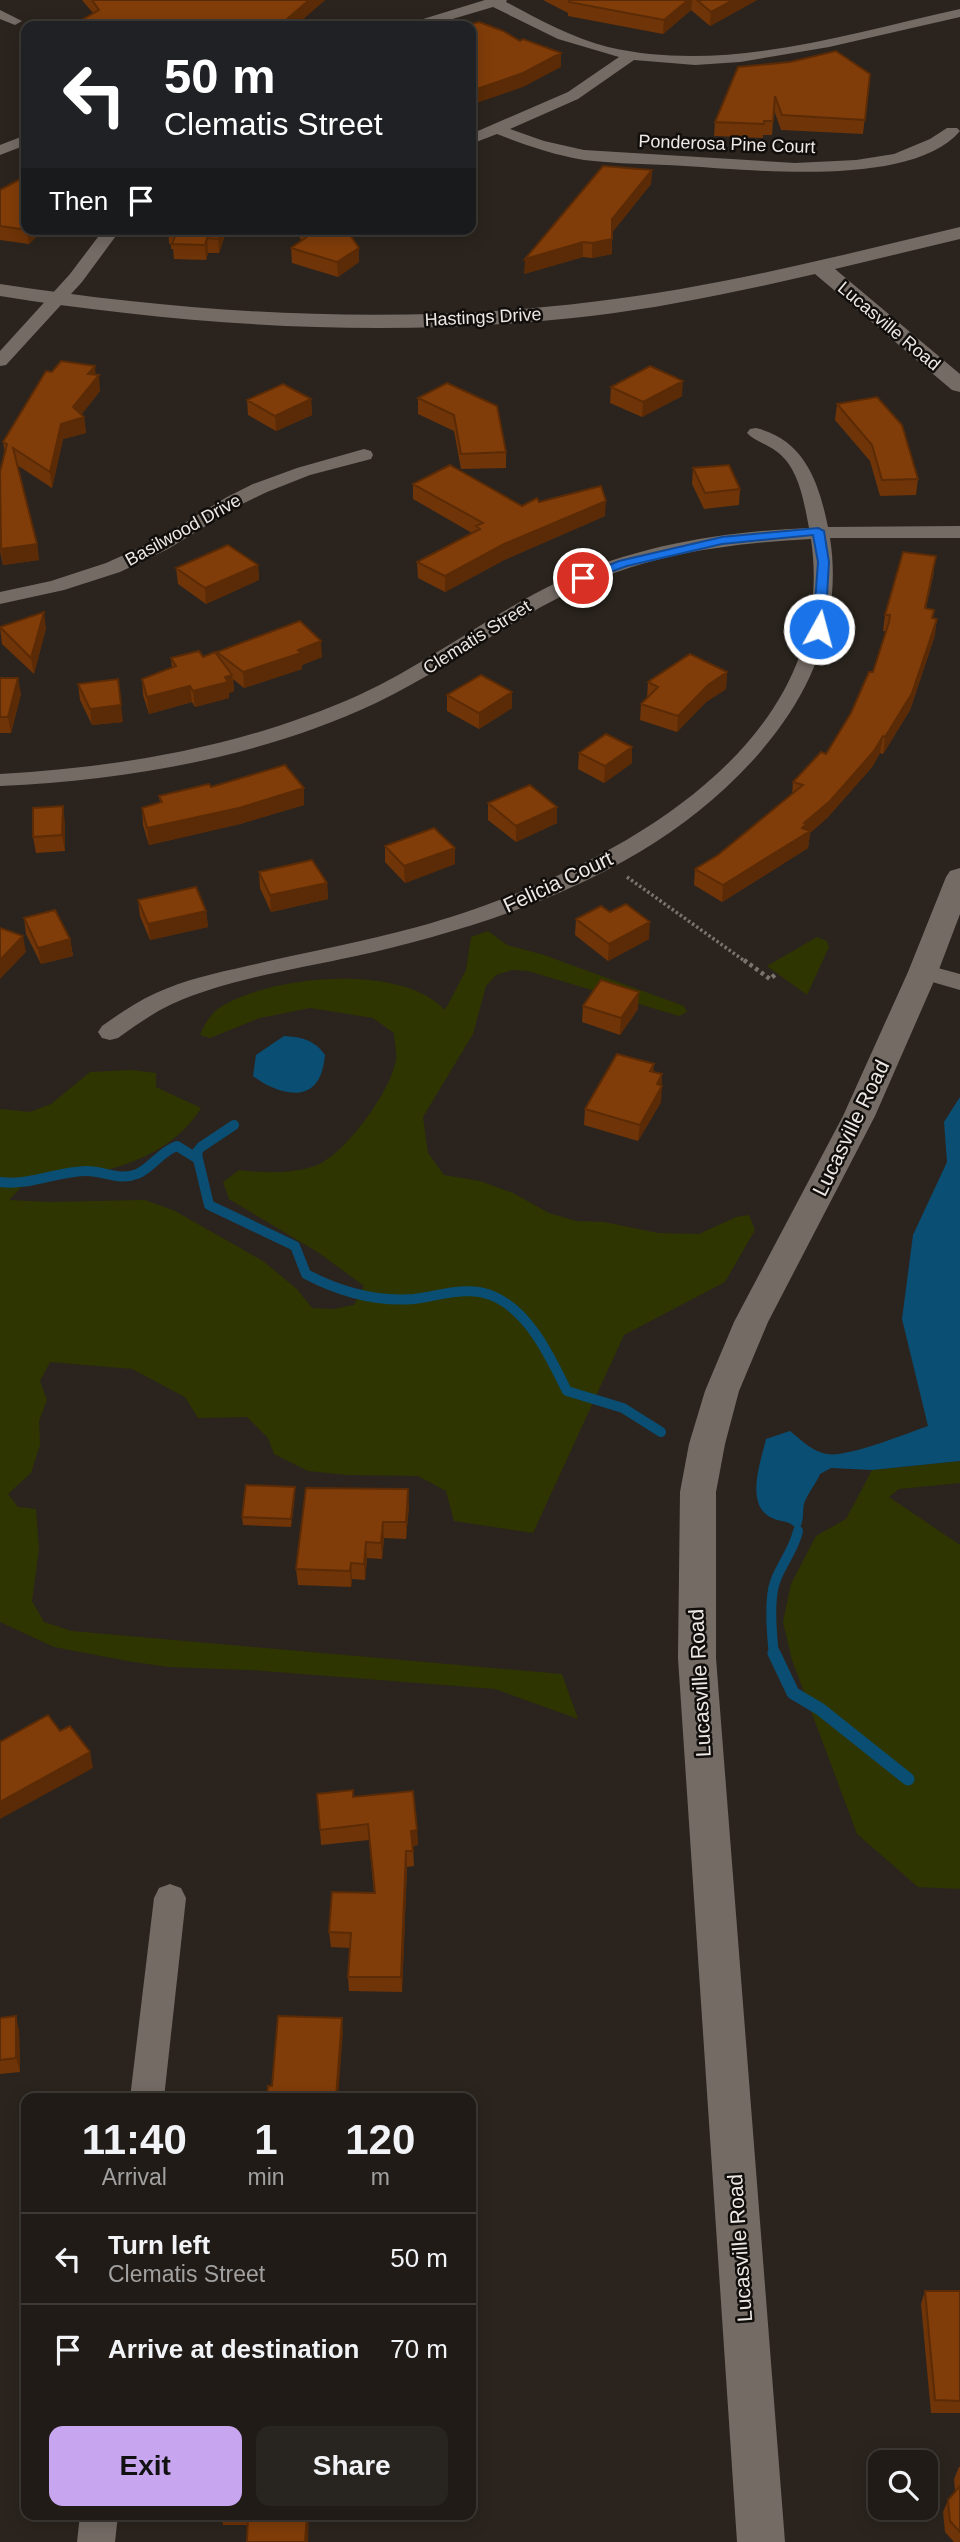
<!DOCTYPE html>
<html lang="en">
<head>
<meta charset="utf-8">
<style>
	body { margin:0; font-family:Helvetica,sans-serif; background:#28241f; color:#f1f3f6; height:100vh; display:flex; flex-direction:column; font-size:26px; white-space:nowrap }
	* { box-sizing:border-box; margin:0 }
	p { font-size:23px; color:#a2a1a1 }
	.icon { flex:none; width:38px; height:38px; fill:none; stroke:currentColor; stroke-width:2; stroke-linecap:round; stroke-linejoin:round }
	.map { position:relative; flex:1; overflow:hidden }
	.drawer { position:absolute; left:21px; top:2093px; width:455px; height:427px; display:flex; flex-direction:column; background:#201b16; border-radius:14px; box-shadow:0 4px 18px #0003,0 0 0 2px #3d3935 }
	.drawer>* { flex:none }
	.hud { position:absolute; left:21px; top:21px; width:455px; height:214px; border-radius:14px; box-shadow:0 4px 18px #0003,0 0 0 2px #3d3935; background:#202124; color:#fff; overflow:hidden }
	.controls { position:absolute; left:868px; top:2450px; display:grid; gap:14px }
	.controls a { display:grid; place-items:center; width:70px; height:70px; border-radius:14px; background:#201b16; box-shadow:0 4px 18px #0003,0 0 0 2px #3d3935; font-size:35px }
	.pin { position:absolute; display:grid; place-items:center; width:60px; height:60px; color:#fff; margin:-30px; border:4px solid #fff; border-radius:50%; box-shadow:0 2px 7px #0007 }
	.me { position:absolute; width:77px; margin:-38px; rotate:7deg; stroke-linejoin:round; filter:drop-shadow(0 0 5px #0008) }
	.turn { display:flex; align-items:center; gap:24px; height:147px; padding:0 28px; font-size:32px }
	.turn .icon { width:91px; height:91px; stroke-width:2.5 }
	.turn b { display:block; font-size:49px; line-height:60px }
	.then { display:flex; align-items:center; height:66px; padding:0 28px; background:#0003; gap:14px; font-size:26px }
	.eta { display:flex; justify-content:space-evenly; align-items:center; height:119px; text-align:center }
	.eta b { font-size:42px; font-weight:800; line-height:49px }
	.button { display:flex; gap:14px; margin-top:auto; padding:14px 28px }
	.button a { flex:1; height:80px; border-radius:14px; background:#c8a6ef; color:#111; font-size:28px; font-weight:800; line-height:80px; text-align:center }
	.button a+a { background:#28241f; color:#f1f3f6 }
	ul { padding:0; list-style:none }
	li { display:flex; align-items:center; gap:21px; height:91px; padding:0 28px; border-top:2px solid #3d3935 }
	li div { flex:1 }
	li b { display:block; font-size:26px }
	li em { font-style:normal }
	.map>svg:first-child { display:block }
	.green { fill:#2e3500 }
	.water { fill:#0a4e73 }
	.lines { fill:none; stroke-linecap:round; stroke-linejoin:round }
	.stream-far1 { stroke:#0a4e73; stroke-width:10 }
	.stream { stroke:#0a4e73; stroke-width:13 }
	.path-far1 { stroke:#7a746f; stroke-width:3.5; stroke-dasharray:2.5 2.5; stroke-linecap:butt }
	.path { stroke:#7a746f; stroke-width:4.5; stroke-dasharray:3.5 3.5; stroke-linecap:butt }
	.minor { fill:#746b65; fill-rule:evenodd }
	.tertiary { fill:#746b65; fill-rule:evenodd }
	.wall { fill:#6f3408 }
	.shaded-wall { fill:#5a2b06 }
	.building { fill:#813d09; stroke:#5a2b06; stroke-width:2 }
	.route { fill:#1a73e8; stroke:#114b97; stroke-width:2 }
	.labels { text-anchor:middle; stroke-width:5; stroke-linejoin:round; paint-order:stroke }
	.far-street-label { font-size:18px; fill:#ede8e5; stroke:#110e0b }
	.street-label { font-size:21px; fill:#ede8e5; stroke:#110e0b }
</style>
</head>
<body>
<div class="map">
<svg width="960" height="2542" viewBox="0 0 960 2542">
	<rect width="100%" height="100%" fill="#2b241e"/>
	<path class="green" d="M488,931L507,945L544,955L684,1006L687,1012L679,1016L528,971L512,970L496,975L486,986L473,1034L423,1117L428,1153L444,1175L480,1181L513,1193L549,1213L576,1221L604,1222L658,1233L699,1234L736,1217L749,1215L755,1230L725,1282L624,1335L533,1533L454,1521L446,1491L418,1476L347,1475L308,1471L274,1454L268,1438L247,1417L198,1418L185,1397L132,1369L50,1362L40,1381L47,1400L39,1421L40,1445L31,1473L8,1494L18,1507L36,1509L39,1549L32,1601L44,1622L72,1631L562,1674L578,1719L495,1689L250,1670L168,1667L127,1661L54,1647L0,1622V1109L30,1112L51,1104L90,1072L131,1070L156,1073V1087L201,1108C164,1167 89,1176 25,1183L9,1200L48,1202L145,1200L175,1211L263,1261L297,1289L312,1308L334,1309L354,1305L364,1286L319,1253L229,1199L223,1182L239,1170C264,1173 290,1174 315,1166C344,1156 391,1091 396,1060C397,1052 394,1041 394,1033L373,1018L310,1008L260,1018L210,1038L200,1035C205,1024 211,1012 222,1006C273,975 402,963 445,1010L466,970L471,937Z
		M817,937L827,941L829,947L807,995L767,966Z
		M960,1461V1483L899,1489L889,1497L960,1545V1889L918,1887L857,1834L792,1660L783,1622L791,1584L816,1536L846,1519L872,1470Z"/>
	<path class="water" d="M284,1036C301,1037 315,1040 325,1055C324,1064 322,1076 316,1083C301,1103 268,1088 253,1076L256,1055Z
		M960,1097V1461L872,1470L831,1468L820,1474C816,1484 807,1494 804,1504C802,1514 805,1520 798,1531C790,1519 781,1523 770,1517C745,1503 761,1461 766,1439L790,1431C801,1440 813,1452 827,1454C846,1458 908,1433 928,1426L902,1319L913,1235L947,1162L944,1122Z"/>
	<g class="lines">
		<path class="stream-far1" d="M198,1159L197,1152L201,1147L234,1125
			M0,1182C30,1186 57,1171 87,1171C104,1171 120,1181 137,1174C152,1168 161,1151 177,1146L198,1159L209,1205L295,1246L306,1274C340,1292 375,1302 414,1299C439,1296 468,1285 493,1296C530,1312 550,1357 567,1391L623,1408L661,1432
			M774,1655C772,1637 769,1599 775,1582C781,1564 794,1550 798,1531"/>
		<path class="stream" d="M774,1653L793,1693L820,1709L908,1779"/>
		<path class="path-far1" d="M627,877L746,962"/>
		<path class="path" d="M744,960L770,979L777,973"/>
		<path class="minor" d="M485,0H507L506,2C538,19 572,38 608,47C725,74 846,34 960,9V17L829,47L740,62L695,65L634,60L578,99L510,129L544,141L584,150L795,163L856,160L894,154L930,139L947,128H957L960,131C912,188 753,170 685,166C652,164 617,164 584,160C554,155 525,145 497,134L471,144V134L568,92L619,57L558,39L493,7L429,26H408L410,23Z
			M0,10L22,21L15,25L0,19Z
			M26,135V145L0,155V145Z
			M104,229H121L82,282L6,365L0,366V351L70,274Z
			M756,428C805,440 819,483 828,527L960,526V538H830C841,608 819,676 777,731C678,863 511,921 356,956C297,969 227,979 172,1004C153,1013 136,1025 118,1038L110,1040L102,1038L98,1032L102,1026C119,1014 136,1002 156,993C184,980 216,973 247,966C303,953 361,942 417,927C589,879 843,756 811,539C731,543 647,554 574,590C505,623 445,670 376,703C258,758 129,780 0,786V774C124,767 245,746 359,695C430,662 492,613 562,580C638,545 726,531 809,528C804,502 799,467 776,451C767,444 754,441 747,433L750,429Z
			M364,449L371,451L373,455L371,459L310,475L267,492L240,505L168,549L120,572L64,590L0,604V592L51,581L106,563L155,541L227,497L253,484L297,468Z
			M923,964L960,974V990L915,977L911,972L915,967Z
			M170,1884L181,1888L186,1898L164,2098H130L154,1898L159,1888Z
			M80,2515H118L115,2542H77Z"/>
		<path class="tertiary" d="M960,227V239L835,269L960,374V392L952,390L815,274C741,291 666,307 591,316C393,339 196,327 0,296V284C196,314 394,326 591,302C716,288 838,256 960,227Z
			M960,868V914L938,972L875,1116L768,1322L739,1391L725,1444L716,1492V1658L785,2542H737L678,1658L680,1492L689,1444L705,1391L734,1322L843,1116L908,972L946,877L950,871Z"/>
	</g>
	<path class="wall" d="M82,0H325L295,26L93,13Z
		M543,0H757L710,26L691,10L663,34L568,16V13Z
		M738,67L870,74L863,134L781,130L774,110L772,135H763V138L714,136L715,122Z
		M652,170L651,184L612,232V254L592,258L583,257L524,274Z
		M0,190L44,229L29,244L0,240Z
		M168,229H227L219,253H208L206,260L174,259L173,249H171V245L169,243Z
		M294,229H346L359,262L338,277L292,263L291,248L302,241Z
		M96,375L100,391L81,415L84,417L86,433L63,439L52,488L17,465L37,544L39,560L3,565L0,550V472L5,453L3,442Z
		M447,383L506,452V468L461,469L454,431L418,414V398Z
		M611,387L682,396L642,417L610,403Z
		M311,399L312,415L276,431L248,415L247,400Z
		M837,404L918,479L916,495L880,496L870,461L835,420Z
		M693,468L740,489L739,505L704,509L692,484Z
		M413,484L522,506L539,502L605,516L504,560L445,592L418,578L417,562L472,533L413,499Z
		M258,565L259,580L206,604L178,584L176,568Z
		M934,572L926,608L934,610L933,618L935,635L910,710L883,754L880,753L872,767L828,817L810,833L808,848L722,902L694,885L695,869L718,855L792,795L793,782L826,754L851,713L873,672L886,631H883L885,615Z
		M0,627L46,628L34,674L2,644Z
		M217,652L322,657L302,665V669L244,688L233,679L234,691L229,693V698L195,707L192,702L149,714L143,695L142,679L172,668L171,658L217,655Z
		M727,672L726,689L706,702L677,732L640,720L641,704L647,698L648,682Z
		M0,678L21,694L11,733H0Z
		M78,684L123,722L92,725L80,700Z
		M512,692V708L479,729L447,711V695Z
		M632,747V763L604,783L578,769L579,753Z
		M211,787L304,788V805L240,824L149,845L143,825L142,808L160,803L159,796Z
		M488,803L557,807V823L516,842L488,820Z
		M65,823V851L36,853L33,837Z
		M385,846L455,864L405,883L385,862Z
		M259,872L327,883L328,899L271,912L260,888Z
		M138,900L206,911L208,927L150,940L140,916Z
		M24,918L70,939L73,956L41,964L26,934Z
		M576,919L649,939L608,961L575,935Z
		M583,1006L638,1009L620,1035L582,1022Z
		M654,1064L653,1072L662,1074L661,1102L638,1141L584,1125L585,1109Z
		M295,1495L291,1527L243,1525L242,1517Z
		M409,1505L406,1539L384,1538L382,1559L367,1558L365,1580L352,1579L351,1587L298,1585L296,1569Z
		M353,1797L417,1830L418,1845L413,1846L414,1866L407,1867L402,1992L349,1991L348,1977L350,1948L331,1947L329,1932L374,1893L369,1840L321,1845L320,1830Z
		M0,2018L19,2030L20,2072L0,2074Z
		M925,2291H960V2413H931L921,2304Z
		M959,2467H960V2542H954L945,2532L943,2512L948,2500L955,2491L954,2479Z
		M221,2515H309L248,2525H223Z"/>
	<path class="shaded-wall" d="M309,0H325L295,26H279Z
		M688,0H692L691,10L663,34L664,20Z
		M733,0H757L710,26L711,12Z
		M561,53V67L523,87L471,105V91Z
		M652,170L651,184L612,233V219Z
		M27,229H44L29,244Z
		M221,229H227L219,253L218,239Z
		M207,238L208,253L206,260L205,245Z
		M612,239V254L592,258V243Z
		M583,242V257L524,274L525,259Z
		M359,248V262L338,277L337,262Z
		M95,366L96,378L99,375L100,391L78,419L84,417L86,433L63,439L52,488L50,472L61,424L73,407L88,374Z
		M683,381L682,396L642,417L643,402Z
		M311,399L312,415L276,431L275,416Z
		M606,501L605,516L504,560L445,592V576L504,544Z
		M37,544L39,560L3,565L1,549Z
		M258,565L259,580L206,604L205,588Z
		M44,612L46,628L34,674L31,658Z
		M937,619L935,635L910,710L883,754L885,737Z
		M321,641L322,657L302,665V669L244,688L243,672Z
		M727,672L726,689L706,702L677,732L678,716L708,685Z
		M232,675L234,691L229,693V698L195,707L193,691L225,677Z
		M18,678L21,694L11,733L8,717Z
		M190,686L192,702L149,714L147,697Z
		M512,692V708L479,729V713Z
		M121,705L123,722L92,725L90,709Z
		M883,736L880,753L872,767L828,817L810,833L808,848L722,902L723,885L802,828L804,823Z
		M632,747V763L604,783L605,766Z
		M304,788V805L240,824L149,845L147,828Z
		M63,806L65,823V851L62,835Z
		M557,807V823L516,842V826Z
		M455,848V864L405,883L404,866Z
		M327,883L328,899L271,912L270,895Z
		M206,911L208,927L150,940L148,924Z
		M650,922L649,939L608,961L609,944Z
		M23,936L26,952L0,979V960Z
		M70,939L73,956L41,964L38,948Z
		M639,992L638,1009L620,1035L621,1018Z
		M662,1074L661,1102L638,1141L640,1125Z
		M295,1487V1495L291,1527V1519Z
		M408,1489L409,1505L406,1539V1522Z
		M383,1522L384,1538L382,1559L381,1543Z
		M366,1542L367,1558L365,1580L364,1564Z
		M351,1563L352,1579L351,1587L350,1571Z
		M90,1752L93,1768L0,1819V1802Z
		M417,1830L418,1845L412,1846L411,1831Z
		M406,1851L407,1867L402,1992L401,1977Z
		M16,2016L19,2030L20,2072L16,2058Z
		M342,2018L343,2032L338,2098H336Z
		M307,2515H309L308,2542H305Z"/>
	<path class="building" d="M92,0H309L279,26H71L99,10Z
		M569,0H688L664,20L569,2Z
		M697,0H733L711,12Z
		M479,22L503,31L520,41L523,39L561,53L523,73L471,91V26H464Z
		M836,51L870,74L865,120L782,115L775,96L773,121H764V124L715,122L738,67L790,62Z
		M603,166L652,170L612,219V239L592,243L583,242L525,259Z
		M26,176V229H27V230L0,226V190Z
		M169,229H221L218,239L207,238L205,245L172,244L176,234H170L171,231Z
		M303,229H346L359,248L337,262L291,248L308,236Z
		M61,361L95,366L88,374L99,375L73,407L84,417L61,424L50,472L13,448L37,544L1,549L0,472L7,444L3,442L46,371L52,372Z
		M650,366L683,381L643,402L611,387Z
		M447,383L497,406L506,452L461,454L454,415L418,398Z
		M283,384L311,399L275,416L247,400Z
		M877,397L902,425L918,479L882,480L872,445L837,404Z
		M450,465L522,506L537,498L539,502L601,486L606,501L504,544L445,576L417,562L480,529L476,526L483,523L413,484Z
		M729,465L740,489L705,493L693,468Z
		M228,545L258,565L205,588L176,568Z
		M903,552L936,556L925,608L934,610L932,618L937,619L912,693L885,737L883,736L874,751L830,801L804,823L806,824L802,828L810,831L723,885L695,869L718,855L803,785L793,782L821,752L826,754L851,713L869,672H873L889,622L890,615H885Z
		M44,612L31,658L0,627Z
		M300,621L321,641L298,650L301,653L243,672L217,652Z
		M199,651L203,657L215,652L232,675L225,677L228,682L193,691L190,686L147,697L142,679L176,666L171,658Z
		M690,654L727,672L708,685L678,716L641,704L658,687L648,682Z
		M481,675L512,692L479,713L447,695Z
		M0,678H18L8,717H0Z
		M118,679L121,705L90,709L78,684Z
		M606,734L632,747L605,766L579,753Z
		M285,765L304,788L239,808L147,828L142,808L162,802L159,796L209,784L211,787Z
		M530,785L557,807L516,826L488,803Z
		M63,806L62,835L33,837V808Z
		M434,828L455,848L404,866L385,846Z
		M312,860L327,883L270,895L259,872Z
		M196,887L206,911L148,924L138,900Z
		M626,904L650,922L609,944L576,919L601,906L610,912Z
		M55,910L70,939L38,948L24,918Z
		M0,928L23,936L0,960Z
		M601,980L639,992L621,1018L583,1006Z
		M617,1054L654,1064L650,1071L662,1074L657,1084L662,1086L640,1125L585,1109Z
		M246,1485L295,1487L291,1519L242,1517Z
		M306,1488L408,1489L406,1522H383L381,1543L366,1542L364,1564L351,1563L350,1571L296,1569Z
		M48,1715L60,1731L70,1726L90,1752L0,1802V1742Z
		M353,1790V1797L413,1791L417,1830L411,1831L413,1851H406L401,1977H348L351,1933L329,1932L332,1892L375,1893L368,1824L320,1830L317,1794Z
		M16,2016V2058L0,2060V2018Z
		M278,2016L342,2018L336,2098H267L268,2086H272Z
		M925,2291H960V2401L935,2400Z
		M960,2486V2532L950,2521L948,2500Z
		M248,2515H307L305,2542H247Z"/>
	<path class="route" d="M818,528L824,531L829,562L825,629L819,632L813,629L818,562L813,535L722,544L627,566L583,582L577,578L619,561L722,537Z"/>
	<g class="labels">
		<g class="far-street-label">
			<text transform="translate(727 144) rotate(2)" y="6">Ponderosa Pine Court</text>
			<text transform="translate(483 317) rotate(-3)" y="6">Hastings Drive</text>
			<text transform="translate(889 326) rotate(40)" y="6">Lucasville Road</text>
			<text transform="translate(183 530) rotate(-29)" y="6">Basilwood Drive</text>
			<text transform="translate(477 637) rotate(-32)" y="6">Clematis Street</text>
		</g>
		<g class="street-label">
			<text transform="translate(558 882) rotate(-25)" y="7">Felicia Court</text>
			<text transform="translate(851 1128) rotate(-64)" y="7">Lucasville Road</text>
			<text transform="translate(700 1683) rotate(-93)" y="7">Lucasville Road</text>
			<text transform="translate(740 2248) rotate(-94)" y="7">Lucasville Road</text>
		</g>
	</g>
</svg>
<div class="controls">
<a><svg class="icon" aria-label="search" viewBox="0 0 24 24"><circle cx="10" cy="10" r="6"/><path d="M15 15l6 6"/></svg></a>
</div>
<div class="pin" style="left:583px;top:578px;background:#d93025"><svg class="icon" aria-label="arrive" viewBox="0 0 24 24"><path d="M6 21V4h12l-3 4 3 4H6"/></svg></div>
<svg class="me" style="left:819px;top:629px" viewBox="-20 -20 40 40"><circle r="17" fill="#1a73e8" stroke="#fff" stroke-width="3"/><path d="M0-11L8 9 0 5-8 9z" fill="#fff"/></svg>
<div class="hud">
<div class="turn"><svg class="icon" aria-label="left" viewBox="0 0 24 24"><path d="M17 20v-9H6M10 6l-5 5 5 5"/></svg><div><b>50 m</b>Clematis Street</div></div>
<div class="then">Then<svg class="icon" aria-label="arrive" viewBox="0 0 24 24"><path d="M6 21V4h12l-3 4 3 4H6"/></svg></div>
</div>
<section class="drawer">
<div class="eta">
<div><b>11:40</b><p>Arrival</p></div>
<div><b>1</b><p>min</p></div>
<div><b>120</b><p>m</p></div>
</div>
<ul>
<li><svg class="icon" aria-label="left" viewBox="0 0 24 24"><path d="M17 20v-9H6M10 6l-5 5 5 5"/></svg><div><b>Turn left</b><p>Clematis Street</p></div><em>50 m</em></li>
<li><svg class="icon" aria-label="arrive" viewBox="0 0 24 24"><path d="M6 21V4h12l-3 4 3 4H6"/></svg><div><b>Arrive at destination</b></div><em>70 m</em></li>
</ul>
<div class="button"><a>Exit</a><a>Share</a></div>
</section>
</div>
</body>
</html>
